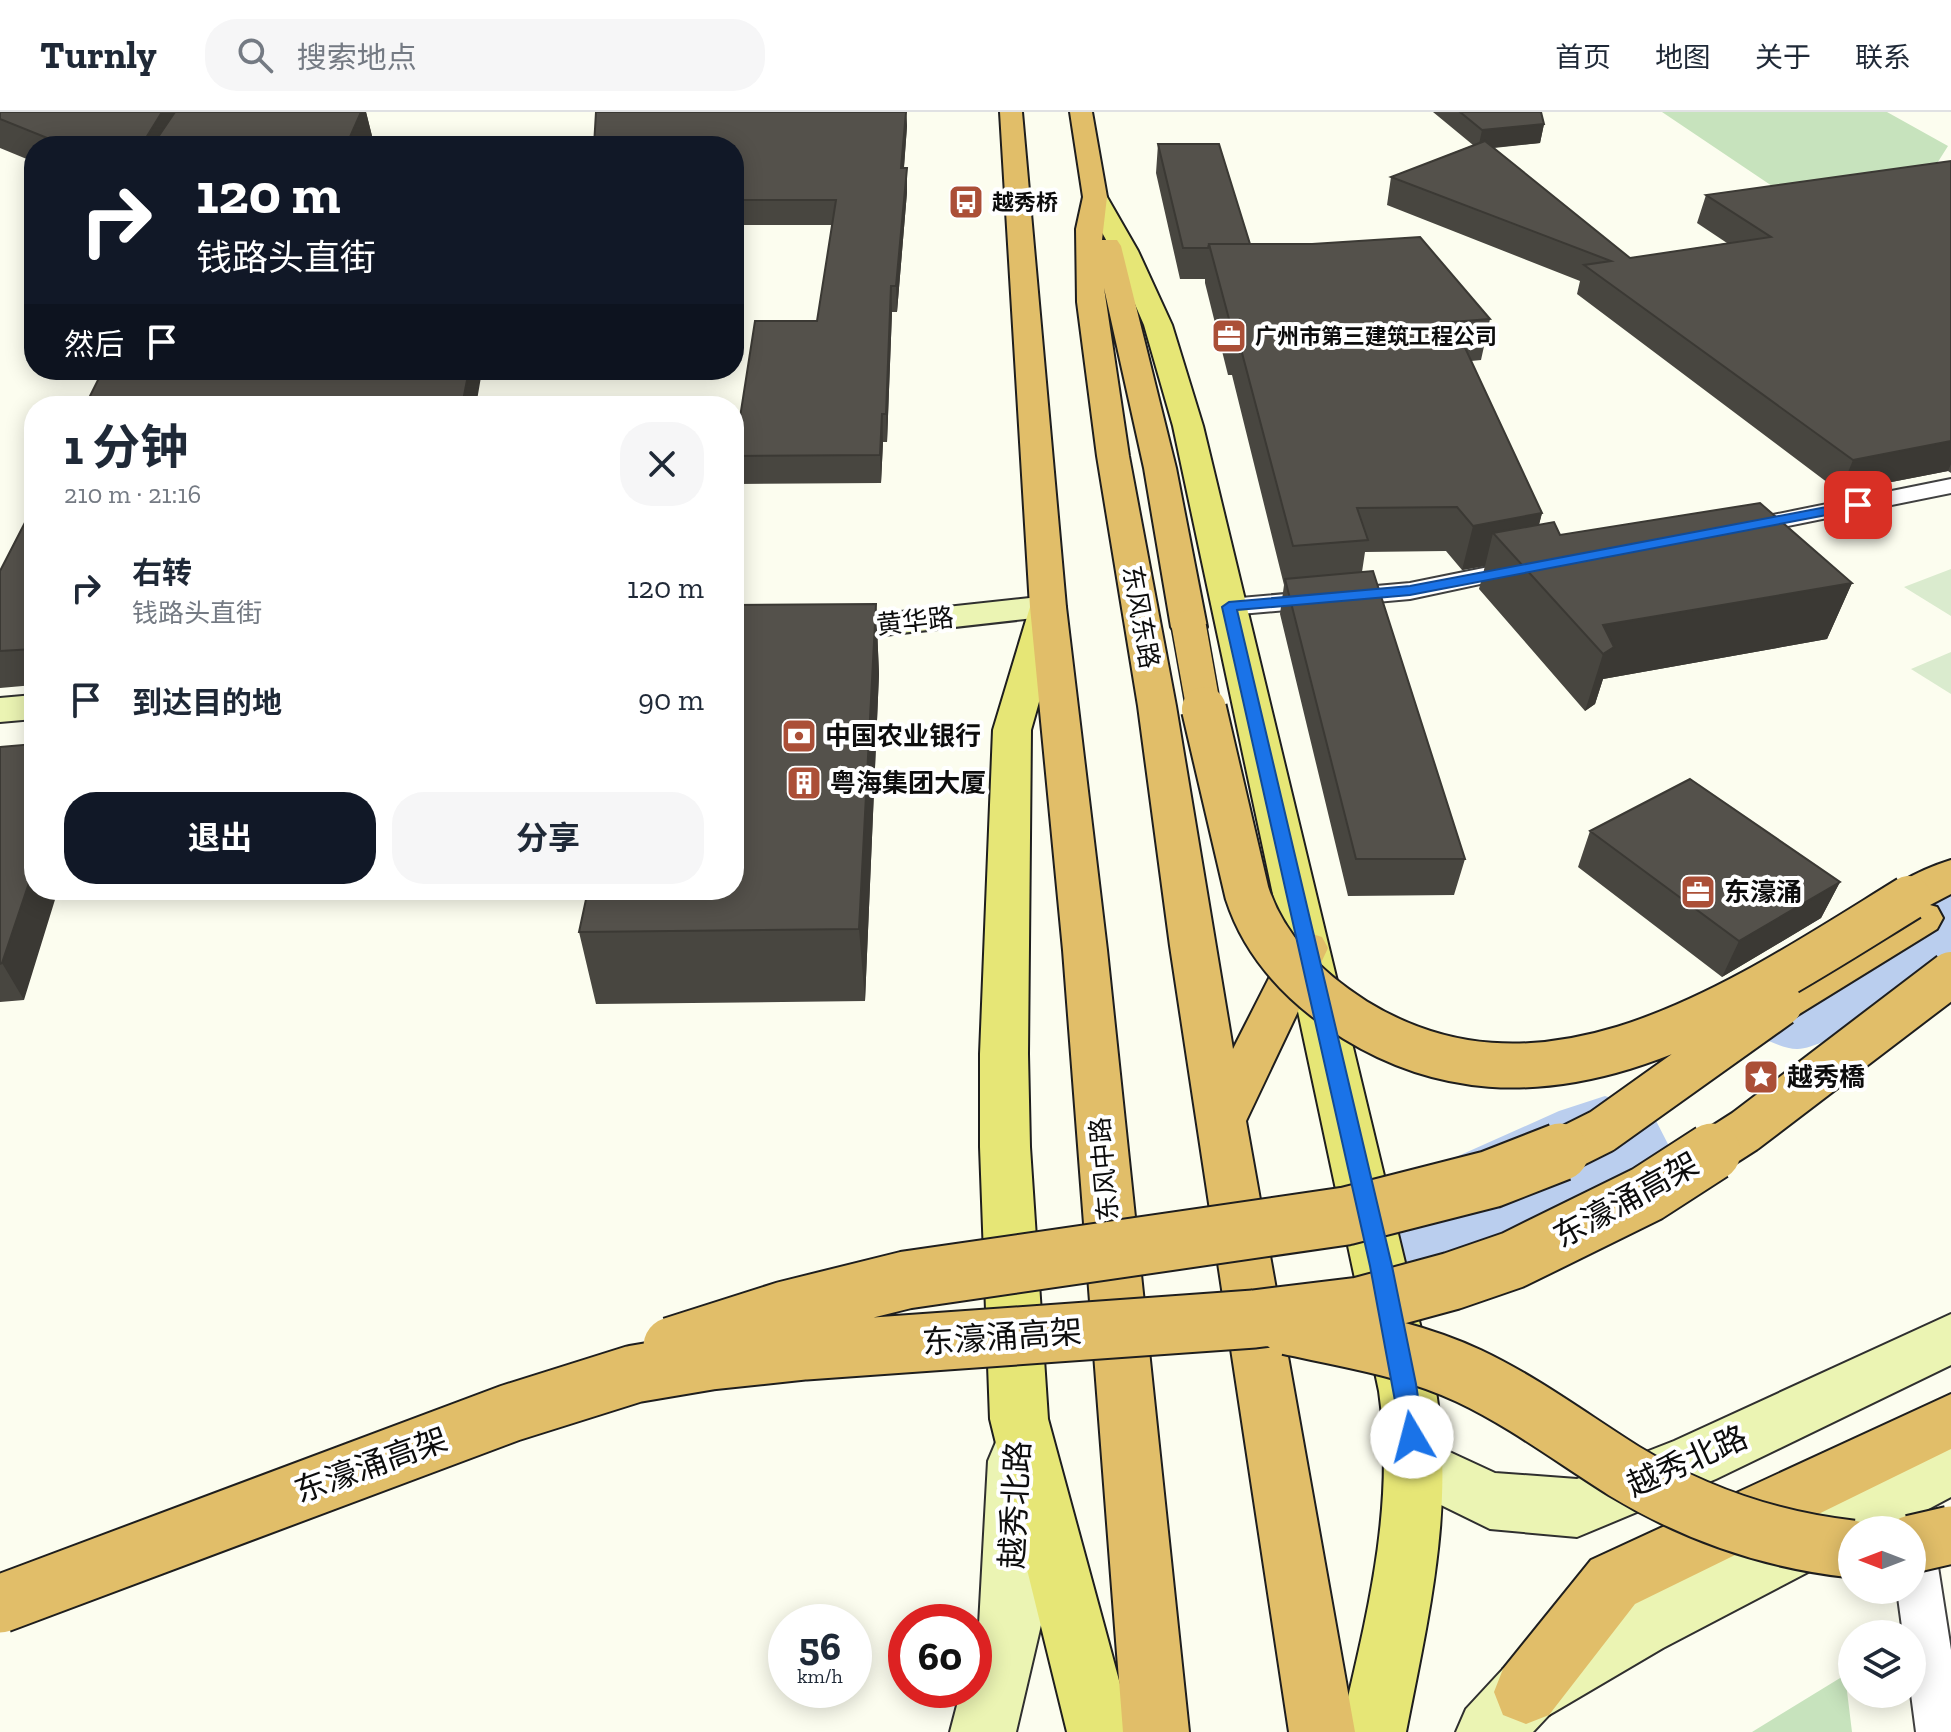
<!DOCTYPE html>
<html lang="zh">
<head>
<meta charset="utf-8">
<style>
	body { margin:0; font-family:"Zilla Slab","Noto Sans SC",serif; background:#f6f6f7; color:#1f2937; height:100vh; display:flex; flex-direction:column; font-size:30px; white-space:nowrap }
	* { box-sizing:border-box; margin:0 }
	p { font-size:26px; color:#747a83 }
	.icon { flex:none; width:44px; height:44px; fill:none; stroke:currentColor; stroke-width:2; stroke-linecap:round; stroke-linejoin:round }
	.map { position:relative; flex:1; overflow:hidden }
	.sheet { position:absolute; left:24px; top:284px; width:720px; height:504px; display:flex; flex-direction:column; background:#fff; border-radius:32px; box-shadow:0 4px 20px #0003 }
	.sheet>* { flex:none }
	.top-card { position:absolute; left:24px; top:24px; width:720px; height:244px; border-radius:32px; box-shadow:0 4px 20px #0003; background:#111827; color:#fff; overflow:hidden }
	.needle { width:52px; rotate:270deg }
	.controls { position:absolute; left:1838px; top:1404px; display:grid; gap:16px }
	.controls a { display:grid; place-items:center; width:88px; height:88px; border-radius:50%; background:#fff; box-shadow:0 4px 20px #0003; font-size:40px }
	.speed { position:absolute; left:768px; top:1492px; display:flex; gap:16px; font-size:40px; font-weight:700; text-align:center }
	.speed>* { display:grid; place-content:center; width:104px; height:104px; border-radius:50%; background:#fff; box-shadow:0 4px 20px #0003; line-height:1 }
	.speed small { font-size:20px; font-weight:400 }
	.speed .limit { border:12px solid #d22; background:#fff; color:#111 }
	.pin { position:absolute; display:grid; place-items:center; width:68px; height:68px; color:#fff; margin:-34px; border-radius:16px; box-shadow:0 4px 12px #0006 }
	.me { position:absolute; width:88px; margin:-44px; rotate:352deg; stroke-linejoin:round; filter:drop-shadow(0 0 6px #0008) }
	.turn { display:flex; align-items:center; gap:28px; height:168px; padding:0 40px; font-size:36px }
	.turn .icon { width:104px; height:104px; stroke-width:2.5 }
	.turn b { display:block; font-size:56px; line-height:68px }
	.then { display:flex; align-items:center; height:76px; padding:0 40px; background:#0003; gap:16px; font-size:30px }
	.round { display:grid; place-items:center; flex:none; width:84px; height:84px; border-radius:32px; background:#f6f6f7 }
	.head { display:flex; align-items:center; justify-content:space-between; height:136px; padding:0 40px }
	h1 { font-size:48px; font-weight:700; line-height:60px }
	.action { display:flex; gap:16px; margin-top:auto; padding:16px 40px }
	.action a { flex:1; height:92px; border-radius:32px; background:#111827; color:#fff; font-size:32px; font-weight:700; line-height:92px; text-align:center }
	.action a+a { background:#f6f6f7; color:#1f2937 }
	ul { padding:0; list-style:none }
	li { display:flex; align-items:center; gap:24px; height:112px; padding:0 40px }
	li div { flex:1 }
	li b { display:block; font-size:30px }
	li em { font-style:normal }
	header { display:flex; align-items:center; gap:48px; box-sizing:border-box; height:112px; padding:0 40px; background:#fff; border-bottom:2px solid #e0e1e3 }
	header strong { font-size:38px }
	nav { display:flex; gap:44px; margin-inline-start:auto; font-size:28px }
	.search { width:560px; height:72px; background:#f6f6f7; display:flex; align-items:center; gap:20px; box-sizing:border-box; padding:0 28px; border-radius:32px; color:#747a83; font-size:30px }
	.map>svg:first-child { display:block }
	.green { fill:#c7e3bd }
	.pitch { fill:#daebce }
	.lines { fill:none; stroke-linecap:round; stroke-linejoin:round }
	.river { fill:#baceee; fill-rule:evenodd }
	.lane-casing { stroke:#404040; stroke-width:4 }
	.secondary-casing { stroke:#2f2f2f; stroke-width:4 }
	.primary-casing { stroke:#1e1e1e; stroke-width:4 }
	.highway-casing { stroke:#1e1e1e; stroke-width:4 }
	.lane { fill:#fff; fill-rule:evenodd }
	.secondary { fill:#ebf4b3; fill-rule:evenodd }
	.primary { fill:#e6e676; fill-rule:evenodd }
	.highway { fill:#e1be69; fill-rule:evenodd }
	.highway-bridge-far2-casing { stroke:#1e1e1e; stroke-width:37; stroke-linecap:butt }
	.highway-bridge-far1-casing { stroke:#1e1e1e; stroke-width:48; stroke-linecap:butt }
	.highway-bridge-casing { stroke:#1e1e1e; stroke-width:61; stroke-linecap:butt }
	.highway-bridge-far2 { stroke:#e1be69; stroke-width:34 }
	.highway-bridge-far1 { stroke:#e1be69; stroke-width:44 }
	.highway-bridge { stroke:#e1be69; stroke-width:57 }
	.wall { fill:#484640 }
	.shaded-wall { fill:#3b3934 }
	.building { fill:#54514b; stroke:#3b3934; stroke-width:2 }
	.route { fill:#1a73e8; stroke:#114b97; stroke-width:2 }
	.labels { text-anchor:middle; stroke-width:8; stroke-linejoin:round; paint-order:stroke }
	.far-poi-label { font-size:22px; font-weight:bold; fill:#0d0d0d; stroke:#fff; text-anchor:start }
	.street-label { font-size:26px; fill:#0d0d0d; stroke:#fff }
	.poi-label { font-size:26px; font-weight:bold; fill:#0d0d0d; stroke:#fff; text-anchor:start }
	.near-street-label { font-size:32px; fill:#0d0d0d; stroke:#fff }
</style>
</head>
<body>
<header>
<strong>Turnly</strong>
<div class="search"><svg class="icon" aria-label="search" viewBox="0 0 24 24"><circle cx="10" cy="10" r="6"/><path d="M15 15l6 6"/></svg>搜索地点</div>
<nav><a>首页</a><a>地图</a><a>关于</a><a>联系</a></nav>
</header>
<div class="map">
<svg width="1951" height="1620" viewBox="0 0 1951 1620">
	<rect width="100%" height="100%" fill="#fcfdef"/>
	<path class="green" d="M1662,0H1887L1948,34L1936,53L1778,78Z
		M1845,1563L1852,1620H1752Z"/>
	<path class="pitch" d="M1951,457V504L1904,475Z
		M1951,540V582L1911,557Z"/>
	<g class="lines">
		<path class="river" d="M1951,769V860C1922,876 1824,938 1797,937C1784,937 1768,928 1756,924L1738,893L1756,862L1772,850L1911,781Z
			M1605,984L1651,999L1670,1036L1651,1073L1487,1154L1439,1170L1391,1154L1372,1114L1391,1074L1559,999Z"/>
		<defs>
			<path id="lane" d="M1951,367V381L1738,424L1729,422L1726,417L1729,412L1738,410Z
				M1523,448L1532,451L1536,456L1532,461L1410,487L1229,503L1220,500L1216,495L1220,490L1229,487L1410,471Z
				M1912,1408L1928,1414L1934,1429L1951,1538V1620H1916L1911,1582L1912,1522H1903L1897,1478H1912V1418H1895L1896,1414Z"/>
			<path id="secondary" d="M1048,484L1061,487L1066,495L1061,503L734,540V518Z
				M34,583V607L0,610V586Z
				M1951,1202V1253L1716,1367L1577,1425L1490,1417L1394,1370L1386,1351L1394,1332L1415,1324L1495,1361L1577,1367L1674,1329Z
				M1017,1322L1038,1330L1046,1349L1041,1513L1016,1620H950L961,1578H974V1531L979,1513L988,1349L996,1330Z
				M1951,1328V1385L1889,1418H1852V1437L1663,1536L1549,1603L1533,1620H1456L1466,1597L1503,1557L1619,1492Z"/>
			<path id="primary" d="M1095,78L1104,80L1107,85L1138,139L1172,213L1203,314L1436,1279C1455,1395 1428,1507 1406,1620H1340C1366,1507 1396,1396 1379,1279L1173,314L1144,213L1112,139L1083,85L1086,80Z
				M1048,484L1061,487L1066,495L1031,618L1028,942L1030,1035L1048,1307L1133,1620H1067L990,1307L980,1035V942L993,618L1030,495L1035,487Z"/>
			<path id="highway" d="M1000,0H1022L1066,495L1107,838L1189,1620H1123L1063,838L1030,495Z
				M1070,0H1092L1107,85L1102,128H1117L1121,134L1176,356L1207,515L1202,523L1189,526L1176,523L1171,515L1144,356L1104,176L1129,344L1176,594L1233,937L1290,825L1306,820L1322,825L1328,836L1246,1009L1355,1620H1289L1170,834L1138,594L1097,344L1077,190L1076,117L1083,85Z
				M1951,748V782L1930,793L1937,795L1943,806L1937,817L1796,904L1780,909L1764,904L1757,892L1764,880L1865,819L1859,809C1876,779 1919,758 1951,748Z
				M1951,1282V1337L1635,1492L1549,1603L1526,1612L1503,1603L1494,1580L1503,1557L1591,1448Z"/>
		</defs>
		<use href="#lane" class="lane-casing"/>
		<use href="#secondary" class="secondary-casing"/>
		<use href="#primary" class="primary-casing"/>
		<use href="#highway" class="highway-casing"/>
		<use href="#lane" class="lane"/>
		<use href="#secondary" class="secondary"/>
		<use href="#primary" class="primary"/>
		<use href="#highway" class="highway"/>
		<defs>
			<path id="highway-bridge-far2" d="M1189,515L1204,599"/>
			<path id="highway-bridge-far1" d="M1204,597L1247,781C1265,837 1306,877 1355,908C1548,1027 1745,887 1909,786
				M1556,1042L1602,1019L1780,892
				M1709,1042L1745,1019L1951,862"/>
			<path id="highway-bridge" d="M1288,1214C1349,1227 1412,1237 1469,1264C1524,1290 1573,1327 1624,1359C1695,1402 1770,1428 1852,1437
				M672,1234L785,1198L906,1168L1346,1104L1491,1067L1560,1040
				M1912,1432L1951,1423
				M0,1492L510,1301L634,1262L711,1249L805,1239L1254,1207L1360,1194L1452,1169L1513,1148L1647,1082L1712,1040"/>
		</defs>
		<use href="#highway-bridge-far2" class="highway-bridge-far2-casing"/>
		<use href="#highway-bridge-far1" class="highway-bridge-far1-casing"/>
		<use href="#highway-bridge" class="highway-bridge-casing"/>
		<use href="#highway-bridge-far2" class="highway-bridge-far2"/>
		<use href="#highway-bridge-far1" class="highway-bridge-far1"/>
		<use href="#highway-bridge" class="highway-bridge"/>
	</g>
	<path class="wall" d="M0,0H366L373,28L370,34H34V50L0,36Z
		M596,0H906L907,14L904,56L907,80L897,200H892L887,330H883L881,371L737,372L734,344L817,209L832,113H734V34Z
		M1433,0H1541L1544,12L1540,31L1494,36L1630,146L1727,131L1697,111L1706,83L1951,49V361L1948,359L1840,380L1577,182L1580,169L1387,93L1391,65L1473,33Z
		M1158,32L1250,132L1490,207L1481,248L1471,249L1542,401L1539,413L1560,423L1852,471L1827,527L1603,567L1595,592L1585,599L1479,477L1485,454L1462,458L1446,439L1365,440L1362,460L1465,747L1454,783L1348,784L1280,502L1284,473L1232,263H1228L1205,171V167H1180L1156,61Z
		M34,393V573L0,576V459Z
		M876,492L879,562L865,889L596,892L579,820Z
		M0,635L24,888L0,890Z
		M1590,719L1840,770L1821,806L1722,865L1578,755Z"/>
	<path class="shaded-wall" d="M162,0H193L174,34H141Z
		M361,0H366L373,28L370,34H346Z
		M906,0L907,14L902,80L901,56Z
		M1544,12L1540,31L1478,37L1482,18Z
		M907,56V80L897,200L896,174Z
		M891,174L892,200L887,330L886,302Z
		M469,258H479L481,265L476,294H462Z
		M882,302L883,330L881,371L880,343Z
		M1951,329V352L1948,359L1840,380L1853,348Z
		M1542,401L1530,445L1493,421L1485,454L1462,458L1473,414Z
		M1852,471L1827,527L1603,567L1595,592L1585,599L1603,542V513Z
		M876,492L879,562L865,889L859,817Z
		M34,756V778H58L24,888L2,851Z
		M1840,770L1821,806L1722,865L1739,829Z"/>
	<path class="building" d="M0,0H162L141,34H67L0,7Z
		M175,0H361L346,34H152Z
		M596,0H906L901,56H907L896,174H891L886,302H882L880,343L734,344L755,209H817L836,88H734V61L737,51H734V34H594Z
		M1460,0H1541L1544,12L1482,18Z
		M1485,29L1630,146L1771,125L1706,83L1951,49V329L1853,348L1584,153L1611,149L1391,65Z
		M1158,32H1219L1250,132H1209L1208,136H1183Z
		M1420,125L1490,207L1453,210L1542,401L1473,414L1457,395L1357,396L1368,428L1293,434L1237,222H1233L1209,132H1312Z
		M103,258H469L462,294H85Z
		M1760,391L1852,471L1603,513L1614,535L1603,542L1493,421L1554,410L1560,423Z
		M34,393V537L0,539V459Z
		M1373,459L1465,747H1356L1285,467Z
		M876,492L859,817L579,820L588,778H734V493Z
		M34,632V756L2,851L0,852V635Z
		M1690,667L1840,770L1739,829L1590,719Z"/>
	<path class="route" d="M1858,389L1865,393L1863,396L1410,483L1237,498L1392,1154L1416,1272L1424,1325L1420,1332L1412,1336L1403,1332L1370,1154L1222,495L1229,490L1410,474Z"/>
	<defs>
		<symbol id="bus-square" viewBox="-11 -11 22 22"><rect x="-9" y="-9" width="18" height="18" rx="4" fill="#ab4f37" stroke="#fff"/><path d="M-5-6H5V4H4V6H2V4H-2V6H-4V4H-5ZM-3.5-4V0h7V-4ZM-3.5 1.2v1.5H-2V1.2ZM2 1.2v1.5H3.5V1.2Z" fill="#fff"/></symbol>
		<symbol id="office-square" viewBox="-11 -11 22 22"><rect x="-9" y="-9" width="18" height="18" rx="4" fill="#ab4f37" stroke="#fff"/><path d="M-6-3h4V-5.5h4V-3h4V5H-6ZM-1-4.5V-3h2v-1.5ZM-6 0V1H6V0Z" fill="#fff"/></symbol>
		<symbol id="bank-square" viewBox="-11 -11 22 22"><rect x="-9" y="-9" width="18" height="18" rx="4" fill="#ab4f37" stroke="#fff"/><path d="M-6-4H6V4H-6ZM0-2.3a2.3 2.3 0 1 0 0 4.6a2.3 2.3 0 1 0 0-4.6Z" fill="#fff"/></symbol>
		<symbol id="building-square" viewBox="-11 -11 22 22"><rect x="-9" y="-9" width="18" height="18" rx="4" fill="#ab4f37" stroke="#fff"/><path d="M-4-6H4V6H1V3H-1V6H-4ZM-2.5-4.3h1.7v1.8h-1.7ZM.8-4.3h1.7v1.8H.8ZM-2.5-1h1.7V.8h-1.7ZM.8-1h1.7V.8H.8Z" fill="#fff"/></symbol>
		<symbol id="sight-square" viewBox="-11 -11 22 22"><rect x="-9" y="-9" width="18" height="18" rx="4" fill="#ab4f37" stroke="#fff"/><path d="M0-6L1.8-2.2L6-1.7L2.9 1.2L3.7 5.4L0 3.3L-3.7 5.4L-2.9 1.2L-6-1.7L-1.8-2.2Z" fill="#fff"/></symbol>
	</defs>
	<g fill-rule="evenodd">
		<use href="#bus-square" x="946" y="70" width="40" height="40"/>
		<use href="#office-square" x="1209" y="204" width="40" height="40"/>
		<use href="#bank-square" x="779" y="604" width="40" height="40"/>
		<use href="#building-square" x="784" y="651" width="40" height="40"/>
		<use href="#office-square" x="1678" y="760" width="40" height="40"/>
		<use href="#sight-square" x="1741" y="945" width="40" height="40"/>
	</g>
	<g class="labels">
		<g class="far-poi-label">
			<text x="992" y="98">越秀桥</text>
			<text x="1255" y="232">广州市第三建筑工程公司</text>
		</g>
		<g class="street-label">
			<text transform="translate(1141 505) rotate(80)" y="9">东风东路</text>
			<text transform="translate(915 509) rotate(-6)" y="9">黄华路</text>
			<text transform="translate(1104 1057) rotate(-95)" y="9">东风中路</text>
		</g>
		<g class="poi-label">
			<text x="825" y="633">中国农业银行</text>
			<text x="830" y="680">粤海集团大厦</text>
			<text x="1724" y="789">东濠涌</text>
			<text x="1787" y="974">越秀橋</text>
		</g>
		<g class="near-street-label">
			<text transform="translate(1626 1088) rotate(-29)" y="11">东濠涌高架</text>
			<text transform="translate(1002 1225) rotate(-4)" y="11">东濠涌高架</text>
			<text transform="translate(1687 1349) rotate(-24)" y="11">越秀北路</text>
			<text transform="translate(371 1353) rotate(-20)" y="11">东濠涌高架</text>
			<text transform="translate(1015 1393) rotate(-87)" y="11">越秀北路</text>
		</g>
	</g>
</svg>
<div class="controls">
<a><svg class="needle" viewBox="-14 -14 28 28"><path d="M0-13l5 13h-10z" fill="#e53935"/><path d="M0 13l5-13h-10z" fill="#747a83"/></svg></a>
<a><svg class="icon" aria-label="layers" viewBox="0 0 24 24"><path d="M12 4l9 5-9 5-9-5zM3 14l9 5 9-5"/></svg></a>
</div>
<div class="speed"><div>56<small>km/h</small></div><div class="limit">60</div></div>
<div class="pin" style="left:1858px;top:393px;background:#d93025"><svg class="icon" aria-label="arrive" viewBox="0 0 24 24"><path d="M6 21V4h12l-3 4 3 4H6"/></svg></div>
<svg class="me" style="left:1412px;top:1325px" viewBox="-20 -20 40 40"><circle r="19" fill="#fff"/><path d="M0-13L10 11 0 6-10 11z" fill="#1a73e8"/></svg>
<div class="top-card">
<div class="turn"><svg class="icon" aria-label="right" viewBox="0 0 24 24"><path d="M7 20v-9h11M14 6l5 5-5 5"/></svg><div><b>120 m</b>钱路头直街</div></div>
<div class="then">然后<svg class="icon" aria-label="arrive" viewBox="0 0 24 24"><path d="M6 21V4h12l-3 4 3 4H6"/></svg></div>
</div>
<section class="sheet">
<div class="head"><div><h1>1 分钟</h1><p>210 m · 21:16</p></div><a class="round"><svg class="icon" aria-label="close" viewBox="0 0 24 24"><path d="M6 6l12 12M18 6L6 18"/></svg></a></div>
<ul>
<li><svg class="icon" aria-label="right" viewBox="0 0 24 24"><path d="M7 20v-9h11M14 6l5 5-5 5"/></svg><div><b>右转</b><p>钱路头直街</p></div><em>120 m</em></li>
<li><svg class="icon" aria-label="arrive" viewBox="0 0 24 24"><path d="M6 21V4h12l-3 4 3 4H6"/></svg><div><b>到达目的地</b></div><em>90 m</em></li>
</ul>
<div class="action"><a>退出</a><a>分享</a></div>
</section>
</div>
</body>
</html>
